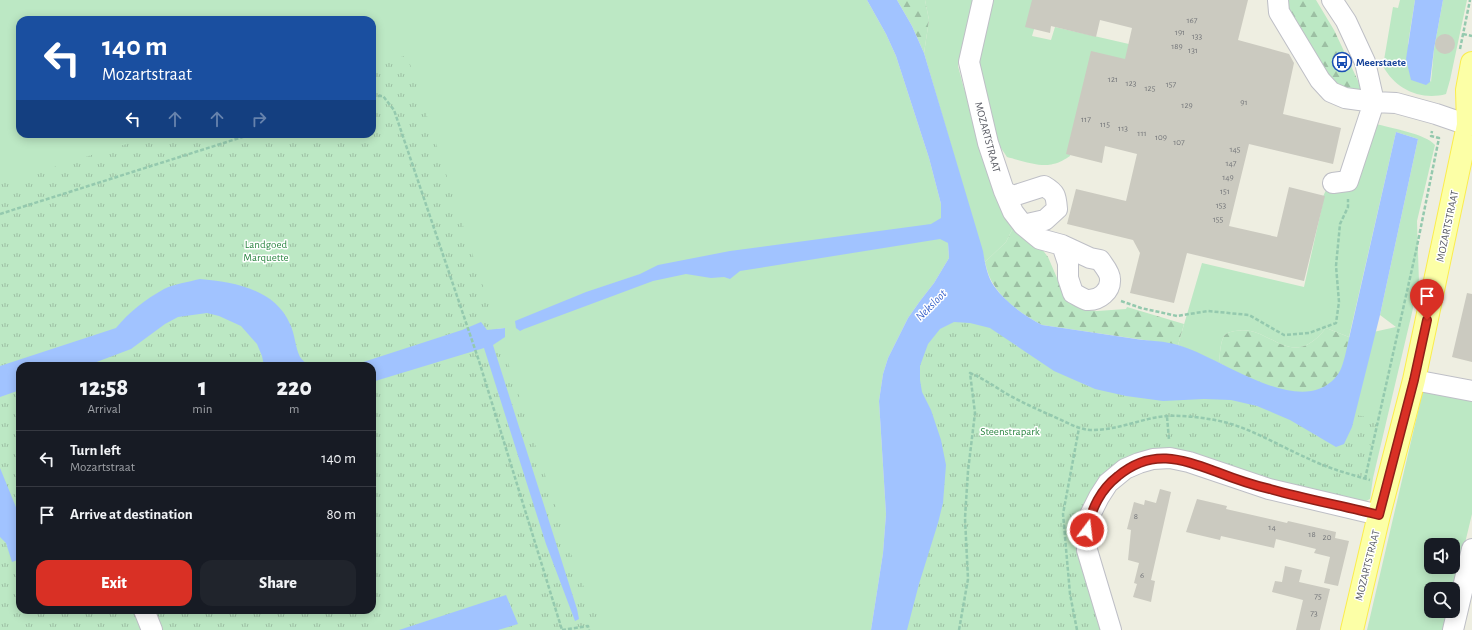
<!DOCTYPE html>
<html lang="en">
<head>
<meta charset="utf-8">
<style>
	body { margin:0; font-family:"Alegreya Sans",sans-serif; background:#20242c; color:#f1f3f6; height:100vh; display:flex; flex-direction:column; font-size:15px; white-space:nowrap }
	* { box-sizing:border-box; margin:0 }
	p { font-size:13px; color:#9ea1a6 }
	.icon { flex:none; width:22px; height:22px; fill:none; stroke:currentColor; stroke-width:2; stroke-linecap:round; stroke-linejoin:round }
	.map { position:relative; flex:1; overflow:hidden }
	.sheet { position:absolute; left:16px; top:362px; width:360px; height:252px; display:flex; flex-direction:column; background:#171b24; border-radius:12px; box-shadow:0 2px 10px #0003 }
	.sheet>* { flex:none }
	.guide { position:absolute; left:16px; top:16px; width:360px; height:122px; border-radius:12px; box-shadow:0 2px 10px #0003; background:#1a4fa0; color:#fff; overflow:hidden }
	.buttons { position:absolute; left:1424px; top:538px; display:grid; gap:8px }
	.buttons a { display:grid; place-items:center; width:36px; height:36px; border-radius:8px; background:#171b24; box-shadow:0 2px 10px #0003; font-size:20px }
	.pin { position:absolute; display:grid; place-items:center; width:34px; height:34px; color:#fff; margin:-41px -17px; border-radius:50% 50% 50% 0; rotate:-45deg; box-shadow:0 0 4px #0007 }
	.pin .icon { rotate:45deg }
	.me { position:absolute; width:44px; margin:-22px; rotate:15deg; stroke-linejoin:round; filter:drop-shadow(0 0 3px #0008) }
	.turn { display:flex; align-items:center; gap:14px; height:84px; padding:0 20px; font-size:18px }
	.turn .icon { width:52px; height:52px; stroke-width:2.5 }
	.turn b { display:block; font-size:28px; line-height:34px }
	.lanes { display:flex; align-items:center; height:38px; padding:0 20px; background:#0003; justify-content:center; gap:20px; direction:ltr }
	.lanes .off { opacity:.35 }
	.eta { display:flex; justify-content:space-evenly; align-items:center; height:68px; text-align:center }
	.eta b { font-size:24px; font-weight:800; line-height:28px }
	.action { display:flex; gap:8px; margin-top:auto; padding:8px 20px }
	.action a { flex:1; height:46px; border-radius:12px; background:#d93025; color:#fff; font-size:16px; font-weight:800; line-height:46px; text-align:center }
	.action a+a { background:#20242c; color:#f1f3f6 }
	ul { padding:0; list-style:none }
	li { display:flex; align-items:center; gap:12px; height:56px; padding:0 20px; border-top:1px solid #363941 }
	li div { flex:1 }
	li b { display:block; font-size:15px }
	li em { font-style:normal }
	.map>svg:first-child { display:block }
	.green { fill:#bce8c4; fill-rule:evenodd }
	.forest { fill:url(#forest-firs) }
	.park { fill:url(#park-tufts); fill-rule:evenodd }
	.water { fill:#a1c3ff }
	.building { fill:#cbcac0 }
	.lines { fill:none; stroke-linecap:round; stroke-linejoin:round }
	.minor-casing { stroke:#bebfc6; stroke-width:22 }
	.major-casing { stroke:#fbed4d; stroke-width:24 }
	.path { stroke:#94c9ae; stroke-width:2.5; stroke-dasharray:4 2; stroke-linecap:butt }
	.minor { stroke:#fff; stroke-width:20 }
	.major { stroke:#fcffa6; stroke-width:22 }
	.route-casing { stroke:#8d1f18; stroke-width:10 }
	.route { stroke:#d93025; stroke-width:7 }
	.labels { text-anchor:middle; stroke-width:3; stroke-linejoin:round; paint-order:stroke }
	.number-label { font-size:9px; fill:#76787b }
	.transit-label { font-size:11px; font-weight:bold; fill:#164399; stroke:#fff; text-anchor:start }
	.street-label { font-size:11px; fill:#5a5c64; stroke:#fff }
	.park-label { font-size:11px; fill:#2e8744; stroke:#fff }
	.water-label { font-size:12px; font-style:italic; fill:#3b64cb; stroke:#fff }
</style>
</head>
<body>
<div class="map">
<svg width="1472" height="630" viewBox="0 0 1472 630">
	<defs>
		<pattern id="forest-firs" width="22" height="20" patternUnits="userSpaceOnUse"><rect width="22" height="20" fill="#bce8c4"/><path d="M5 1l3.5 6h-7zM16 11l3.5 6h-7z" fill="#9cbfa3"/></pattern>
		<pattern id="park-tufts" width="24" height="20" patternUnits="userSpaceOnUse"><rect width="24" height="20" fill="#bce8c4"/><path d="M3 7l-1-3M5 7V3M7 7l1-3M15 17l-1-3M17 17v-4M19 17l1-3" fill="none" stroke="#9cbfa3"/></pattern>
	</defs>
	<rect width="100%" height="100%" fill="#eeeee1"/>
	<path class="green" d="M0,0H867L886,34L896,56L929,158L941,204V218L948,243L949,258L934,283L920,301L908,318L888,358L883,374L879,401L886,514L883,553L871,630H600V619L588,617L493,345L505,328L487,330L372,88V20H20V134H222L0,202Z
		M925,0H974L958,66L963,85L1001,200L1013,228L1006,242L985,262L924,53L929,20Z
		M988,0H1034L1038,16L1032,36L1051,40L1055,27L1168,53L1074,138L1070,156C1065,159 1060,163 1053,164C1042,168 1019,160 1007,157L997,142L977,60Z
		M1400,0H1415L1408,44L1431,82L1434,49L1443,0H1467L1450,80L1446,94C1421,101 1395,89 1383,66L1393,7L1398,8Z
		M1376,124C1391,128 1426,134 1435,145L1417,221L1419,283L1373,478L1370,499L1362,503L1195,456L1107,391L1396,327L1380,315L1418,139L1396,132L1349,337L1326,328C1290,374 1270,323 1235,331C1231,332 1227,332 1224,336C1220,343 1220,355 1219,363L1178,345L1202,263L1304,287L1323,202L1321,201L1326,190H1343Z
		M1423,390L1472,399V514L1453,593V589H1431V611H1449L1444,630H1367ZM1431,545H1453V567H1431Z"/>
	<path class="forest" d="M897,0H925L929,20L924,53L912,26Z
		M1285,0H1316L1334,30L1360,85L1361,91L1339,89L1323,75L1286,13Z
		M1013,228L1038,244L1048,257L1063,292L1086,310L1097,311L1126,309L1127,307L1184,324L1178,345L1042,325C1026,317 1003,301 994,285C989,278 987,270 985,262L1006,242Z
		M1326,328L1349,337C1346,350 1345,367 1336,378C1307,411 1249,377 1219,363C1220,355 1220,343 1224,336C1227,332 1231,332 1235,331C1270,323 1290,374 1326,328Z"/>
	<path class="park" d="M407,55L578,575L600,619V630H0V184L158,134H372V66ZM20,366H372V610H20Z
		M962,288L1017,323L1289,403L1378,419L1354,502L1156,451L1089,504L1105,630H888L897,384Z"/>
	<path class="water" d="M867,0H897L912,26L924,53L983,251C985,263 987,276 994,286C1006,303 1025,316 1042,325C1074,330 1105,334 1136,339C1150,341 1165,341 1178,345C1219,356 1298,419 1335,378C1341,372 1343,363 1345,356L1396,132L1418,139L1380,315L1352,427L1344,444L1336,447L1290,420L1257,406L1231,400L1204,399L1163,401L1126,396L1095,389L1054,371L990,328L970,323L954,322L940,329L928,344L920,366V380L922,392L931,410L941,440L946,465L943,503L938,523L919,584L907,630H871L883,553L886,514L879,401L883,374L888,358L908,318L920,301L934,283L949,258L948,243L940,239L740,271L730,279L724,277L711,278L686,274L653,281L524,329L520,331L516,328L515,321L586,292L640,274L658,265L730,251L931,224L941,218V204L929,158L896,56L886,34Z
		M1415,0H1443L1434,49L1430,82L1426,85L1411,80L1406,59Z
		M200,279C234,282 275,289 290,324C295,334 295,347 300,357C302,360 306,363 308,366H264L262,356L257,344L241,326L219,316L207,313L178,317L165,324L131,349L86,366H20V390L0,397V366L116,328C129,312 146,299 164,289C174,284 188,282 200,279Z
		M481,322L487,330L505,328V337L493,345L577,609L579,619L575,621L546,544L484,348L372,382V366H351L462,330Z
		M0,468L20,517V559L12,562L6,543L0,537Z
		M506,595L518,624L498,630H399Z"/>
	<path class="building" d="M1032,0H1248L1238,40L1289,54L1294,63L1283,114L1341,128L1333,164L1249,144L1229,226L1277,237L1289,187L1325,196L1304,281L1187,253L1174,303L1130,293L1140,253L1133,240L1067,224L1076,189L1126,201L1137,154L1105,146L1102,163L1066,154L1091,51L1125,59L1132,28L1100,20L1096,37L1051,26L1050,33L1025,27Z
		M1435 44a10 10 0 1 1 20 0a10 10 0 1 1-20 0Z
		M1467,293L1472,294V362L1452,357Z
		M1160,489L1171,492L1151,580L1155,581L1151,602L1133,597L1137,584L1134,583L1139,563L1128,560L1131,530L1127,529L1134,502L1144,505L1145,500L1156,503Z
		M1197,499L1227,506L1226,509L1287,523L1288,521L1336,532L1335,538L1349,541L1338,586L1324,583L1330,557L1314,553L1316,549L1276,539L1274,548L1221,536L1220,540L1186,532Z
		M1285,566L1302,570L1299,582L1330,589L1320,630H1296L1303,600L1272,592L1275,581L1282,582Z"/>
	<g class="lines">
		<defs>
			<path id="minor" d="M983,0L969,62L988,143L1004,191L1013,212L1023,225L1040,239L1062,245L1090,258L1100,260C1103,265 1110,272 1110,279C1111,291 1099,301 1087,300C1083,299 1077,295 1073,293L1068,278V263L1062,245
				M1278,0L1279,12L1320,80L1331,92L1345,98L1374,102L1396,103L1436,114L1468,125
				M1332,0L1346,21L1365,62L1374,102
				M1333,183L1348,181L1374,102
				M1004,191L1013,196L1044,186C1056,193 1056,196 1057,209L1045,220L1023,225
				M1414,380L1472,391
				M144,610L152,630
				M1111,630L1087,550V530L1090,515L1099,497L1108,483L1125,469L1139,463L1153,459L1170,458L1189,462L1269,489L1379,515
				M1453,630L1472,549"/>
			<path id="major" d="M1468,125L1467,90L1472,63
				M1352,630L1379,515L1414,380L1468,125L1472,110"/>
		</defs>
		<use href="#minor" class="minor-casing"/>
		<use href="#major" class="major-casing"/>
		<path class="path" d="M1463,34L1472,36
			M1460,49L1470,0
			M372,96H383L394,110L479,361L562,630
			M0,214L252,134
			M1121,301L1141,308L1177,316L1208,311L1249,315L1284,335L1309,333L1336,323L1339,302L1336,266L1340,224L1348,207V199
			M1167,417L1169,440
			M1365,479L1416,251L1439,138L1431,136L1432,131
			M562,630L588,626L589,630
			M959,630L968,579L965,518L968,471L975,413L970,373C982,378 991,384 1002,391C1020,402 1039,410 1059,419C1070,424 1080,430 1093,430C1115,430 1136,421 1158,417C1176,414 1197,417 1215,420C1248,426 1277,445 1307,458C1327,468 1349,474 1370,480
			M1077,630L1070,594L1063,514L1079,428"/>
		<use href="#minor" class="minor"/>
		<use href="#major" class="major"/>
	</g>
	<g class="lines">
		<defs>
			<path id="route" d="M1087,530C1092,508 1100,490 1118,476C1152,448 1181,459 1217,472C1235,479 1252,485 1270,489C1306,499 1343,506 1379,515L1414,380L1427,320"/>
		</defs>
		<use href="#route" class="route-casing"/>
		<use href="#route" class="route"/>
	</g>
	<defs>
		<symbol id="bus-ring" viewBox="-11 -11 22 22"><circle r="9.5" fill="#fff" stroke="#1a4fb4" stroke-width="1.5"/><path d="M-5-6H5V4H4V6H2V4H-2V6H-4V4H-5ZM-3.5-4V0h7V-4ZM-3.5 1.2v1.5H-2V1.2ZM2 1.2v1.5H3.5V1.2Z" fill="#1a4fb4"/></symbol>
	</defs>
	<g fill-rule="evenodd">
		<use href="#bus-ring" x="1331" y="51" width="22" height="22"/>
	</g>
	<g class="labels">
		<g class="number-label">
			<text x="1192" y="23">167</text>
			<text x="1180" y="35">191</text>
			<text x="1197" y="39">133</text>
			<text x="1177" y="49">189</text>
			<text x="1193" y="53">131</text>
			<text x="1113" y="82">121</text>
			<text x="1131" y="86">123</text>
			<text x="1171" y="87">157</text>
			<text x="1150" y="91">125</text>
			<text x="1244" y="105">91</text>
			<text x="1187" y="108">129</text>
			<text x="1086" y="122">117</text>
			<text x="1105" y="127">115</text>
			<text x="1123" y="131">113</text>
			<text x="1142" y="136">111</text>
			<text x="1161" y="140">109</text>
			<text x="1179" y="145">107</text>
			<text x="1235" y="152">145</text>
			<text x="1231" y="166">147</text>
			<text x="1228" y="180">149</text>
			<text x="1225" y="194">151</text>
			<text x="1221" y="208">153</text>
			<text x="1218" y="222">155</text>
			<text x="1136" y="519">8</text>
			<text x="1272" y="530">14</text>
			<text x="1312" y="537">18</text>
			<text x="1327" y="540">20</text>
			<text x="1142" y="578">6</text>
			<text x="1318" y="599">75</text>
			<text x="1314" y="616">73</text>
		</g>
		<g class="transit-label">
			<text x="1356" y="66">Meerstaete</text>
		</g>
		<g class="street-label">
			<text transform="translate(988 137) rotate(75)" y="4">MOZARTSTRAAT</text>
			<text transform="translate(1447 226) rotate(-78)" y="4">MOZARTSTRAAT</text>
			<text transform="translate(1367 565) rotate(-76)" y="4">MOZARTSTRAAT</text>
		</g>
		<g class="park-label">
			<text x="266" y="248">Landgoed<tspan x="266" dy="13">Marquette</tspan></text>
			<text x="1010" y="435">Steenstrapark</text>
		</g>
		<g class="water-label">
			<text transform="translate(931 305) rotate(-45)" y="4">Neksloot</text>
		</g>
	</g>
</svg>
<div class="buttons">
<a><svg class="icon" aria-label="sound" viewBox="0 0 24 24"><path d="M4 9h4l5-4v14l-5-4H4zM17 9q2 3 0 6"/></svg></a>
<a><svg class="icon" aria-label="search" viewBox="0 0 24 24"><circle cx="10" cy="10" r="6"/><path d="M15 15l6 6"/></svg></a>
</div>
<div class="pin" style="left:1427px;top:320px;background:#d93025"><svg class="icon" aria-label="arrive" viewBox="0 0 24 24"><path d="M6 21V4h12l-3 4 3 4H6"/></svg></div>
<svg class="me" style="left:1087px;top:530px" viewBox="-20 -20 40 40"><circle r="17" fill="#d93025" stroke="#fff" stroke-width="3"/><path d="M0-11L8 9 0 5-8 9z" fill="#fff"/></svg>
<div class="guide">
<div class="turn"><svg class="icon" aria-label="left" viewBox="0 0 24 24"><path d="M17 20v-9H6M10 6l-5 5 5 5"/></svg><div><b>140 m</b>Mozartstraat</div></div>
<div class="lanes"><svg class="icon" aria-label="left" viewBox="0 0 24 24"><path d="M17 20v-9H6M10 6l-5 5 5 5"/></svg><svg class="icon off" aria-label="ahead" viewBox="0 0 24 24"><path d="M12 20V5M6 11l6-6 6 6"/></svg><svg class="icon off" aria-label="ahead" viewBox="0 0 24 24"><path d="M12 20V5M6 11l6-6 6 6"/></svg><svg class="icon off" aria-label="right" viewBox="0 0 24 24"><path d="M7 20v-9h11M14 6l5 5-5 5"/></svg></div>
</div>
<section class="sheet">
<div class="eta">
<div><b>12:58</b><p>Arrival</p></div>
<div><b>1</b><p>min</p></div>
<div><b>220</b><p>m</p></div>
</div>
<ul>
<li><svg class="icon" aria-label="left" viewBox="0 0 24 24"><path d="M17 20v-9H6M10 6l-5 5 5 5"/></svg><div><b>Turn left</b><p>Mozartstraat</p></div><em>140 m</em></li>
<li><svg class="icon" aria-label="arrive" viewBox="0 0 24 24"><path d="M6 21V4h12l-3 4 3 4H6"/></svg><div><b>Arrive at destination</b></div><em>80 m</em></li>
</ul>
<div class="action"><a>Exit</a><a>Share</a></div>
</section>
</div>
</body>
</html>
